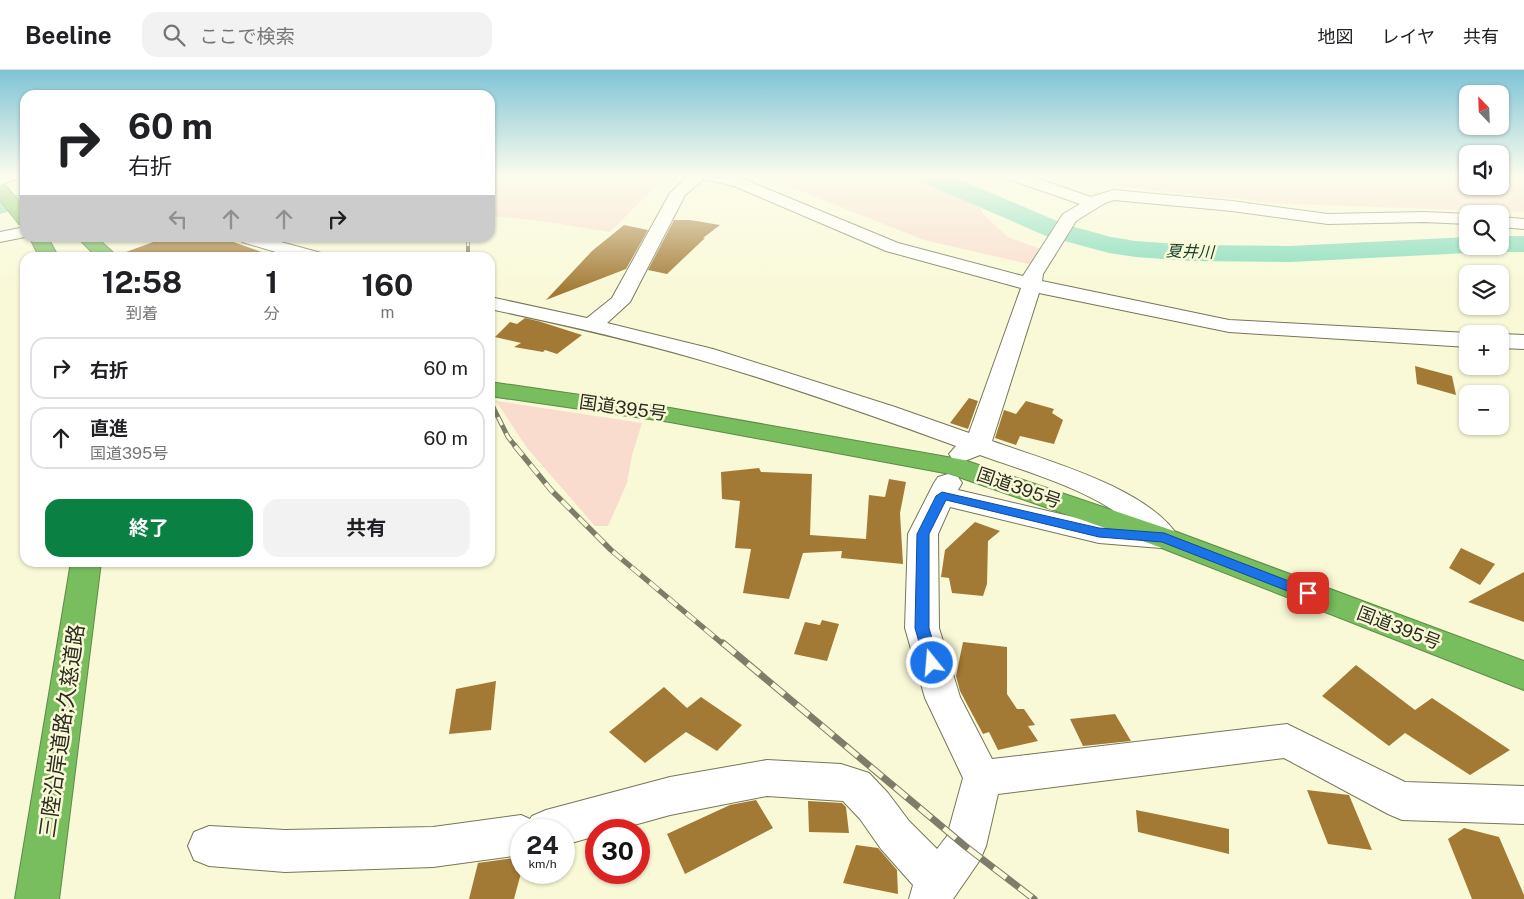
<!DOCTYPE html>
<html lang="ja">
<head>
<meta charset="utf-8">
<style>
	body { margin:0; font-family:"Public Sans","Noto Sans JP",sans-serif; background:#f2f2f2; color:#202124; height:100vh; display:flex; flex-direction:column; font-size:19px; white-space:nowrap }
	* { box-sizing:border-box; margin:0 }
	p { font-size:16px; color:#757577 }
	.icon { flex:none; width:28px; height:28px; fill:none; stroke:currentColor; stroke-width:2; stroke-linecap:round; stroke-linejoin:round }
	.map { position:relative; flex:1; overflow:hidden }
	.side { position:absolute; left:20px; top:182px; width:475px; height:315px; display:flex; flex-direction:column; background:#fff; border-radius:15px; box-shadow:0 1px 4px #0004 }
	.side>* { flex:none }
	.banner { position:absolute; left:20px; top:20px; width:475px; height:152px; border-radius:15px; box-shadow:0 1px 4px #0004; background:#fff; color:#202124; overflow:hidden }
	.needle { width:32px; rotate:337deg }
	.fabs { position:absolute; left:1459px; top:15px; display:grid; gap:10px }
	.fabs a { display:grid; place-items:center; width:50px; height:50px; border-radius:10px; background:#fff; box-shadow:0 1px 4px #0004; font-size:25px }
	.speed { position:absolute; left:510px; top:749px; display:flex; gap:10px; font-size:25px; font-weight:700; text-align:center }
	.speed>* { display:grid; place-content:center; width:65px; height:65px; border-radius:50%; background:#fff; box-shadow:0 1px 4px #0004; line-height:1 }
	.speed small { font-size:12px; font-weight:400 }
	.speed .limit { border:8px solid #d22; background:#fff; color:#111 }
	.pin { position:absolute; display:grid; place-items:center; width:42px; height:42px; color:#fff; margin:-21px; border-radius:10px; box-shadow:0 2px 8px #0006 }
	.me { position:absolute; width:55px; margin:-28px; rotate:343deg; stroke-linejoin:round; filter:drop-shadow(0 0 4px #0008) }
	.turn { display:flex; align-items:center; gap:18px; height:105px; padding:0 25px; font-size:22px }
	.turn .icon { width:65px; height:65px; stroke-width:2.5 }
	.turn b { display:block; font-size:35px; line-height:42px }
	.lanes { display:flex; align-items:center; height:48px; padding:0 25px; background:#0003; justify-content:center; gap:25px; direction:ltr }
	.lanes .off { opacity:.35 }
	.eta { display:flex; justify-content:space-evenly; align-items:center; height:85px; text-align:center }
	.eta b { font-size:30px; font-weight:700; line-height:35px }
	.action { display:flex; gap:10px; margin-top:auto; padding:10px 25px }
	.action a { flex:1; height:58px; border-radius:15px; background:#0b8043; color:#fff; font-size:20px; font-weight:700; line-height:58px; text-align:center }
	.action a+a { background:#f2f2f2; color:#202124 }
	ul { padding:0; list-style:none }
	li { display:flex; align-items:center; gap:15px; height:62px; margin:0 10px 8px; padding:0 15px; border:2px solid #e0e0e0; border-radius:15px }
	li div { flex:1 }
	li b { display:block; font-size:19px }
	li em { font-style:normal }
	header { display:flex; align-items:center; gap:30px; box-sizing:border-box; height:70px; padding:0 25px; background:#fff; border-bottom:1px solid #e0e0e0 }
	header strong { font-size:24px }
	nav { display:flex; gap:28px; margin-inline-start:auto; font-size:18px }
	.search { width:350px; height:45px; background:#f2f2f2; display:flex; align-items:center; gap:12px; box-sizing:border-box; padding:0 18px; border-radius:15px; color:#757577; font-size:19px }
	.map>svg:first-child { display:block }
	.green { fill:#f9dccd }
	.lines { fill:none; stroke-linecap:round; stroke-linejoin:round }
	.river { fill:#82dcba; fill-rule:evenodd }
	.building { fill:#a37a35 }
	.minor-casing { stroke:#767658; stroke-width:2 }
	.highway-casing { stroke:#5d8a48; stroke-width:2 }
	.minor { fill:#fff; fill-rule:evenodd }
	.highway { fill:#78bd5e; fill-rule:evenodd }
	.rail-far3-casing { stroke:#7d7d69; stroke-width:4 }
	.rail-far2-casing { stroke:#7d7d69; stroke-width:5 }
	.rail-far1-casing { stroke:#7d7d69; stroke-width:5.5 }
	.rail-casing { stroke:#7d7d69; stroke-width:7 }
	.rail-far3 { stroke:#f9f9d8; stroke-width:2.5; stroke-dasharray:8; stroke-linecap:butt }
	.rail-far2 { stroke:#f9f9d8; stroke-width:3; stroke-dasharray:9; stroke-linecap:butt }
	.rail-far1 { stroke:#f9f9d8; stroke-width:4; stroke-dasharray:12; stroke-linecap:butt }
	.rail { stroke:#f9f9d8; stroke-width:5; stroke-dasharray:16; stroke-linecap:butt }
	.route { fill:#1a73e8; stroke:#114b97 }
	.labels { text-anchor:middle; stroke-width:5; stroke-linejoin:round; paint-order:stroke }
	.far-water-label { font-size:16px; font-style:italic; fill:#133c2e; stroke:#f9f9d8 }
	.street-label { font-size:18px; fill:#2b2b1f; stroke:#f9f9d8 }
	.near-street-label { font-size:21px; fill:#2b2b1f; stroke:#f9f9d8 }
</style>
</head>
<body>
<header>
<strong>Beeline</strong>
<div class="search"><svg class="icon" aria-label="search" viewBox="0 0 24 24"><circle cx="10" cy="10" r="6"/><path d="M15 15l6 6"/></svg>ここで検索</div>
<nav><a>地図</a><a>レイヤ</a><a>共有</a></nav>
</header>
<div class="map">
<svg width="1524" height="829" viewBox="0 0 1524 829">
	<rect width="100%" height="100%" fill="#f9f9d8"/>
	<path class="green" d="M490,105H667L610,162C570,155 531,149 490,146Z
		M760,105H894L966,124L975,131L985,146L1008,167L1057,185L1046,198L924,170Z
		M948,105H997L1013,111L977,112Z
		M1125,105H1467L1468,116H1500V105H1524V142L1287,134L1111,116Z
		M496,331L642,353L632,385L627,413L608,456H595L527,378Z"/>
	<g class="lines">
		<path class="river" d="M913,105H949L1064,154L1111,167L1136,171L1191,175L1290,176L1468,167V176H1481L1478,181L1468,183L1290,192L1191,191L1136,187L1109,183L1046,166L917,110Z
			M25,123V137L0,144V128Z
			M1500,166H1524V182H1500L1490,180L1488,176H1500Z"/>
	</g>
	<path class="building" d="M674,150H690L720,155L703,168H705L667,204L648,200Z
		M624,155L648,160L626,199L546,230L592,181Z
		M164,168H222L270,185V188H121L118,185Z
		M525,248L538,251L582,265L557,284L545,280L543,282L514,277L521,273L495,267L510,252L517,254Z
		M1415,296L1452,306L1456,325L1417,314Z
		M969,328L978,331L968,359L950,353Z
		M1026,331L1054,339L1052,343L1063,350L1054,374L1020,366L1016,375L995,368L1004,340L1016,344Z
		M759,398L761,402L812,404L810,465L866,469L869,425L885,427L889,409L906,412L900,443L903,494L841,488L842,481L803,483L789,529L743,523L751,479L735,478L740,431L722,429L721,402Z
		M975,452L1000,461L988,471L987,514L983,526L952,523L949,508L941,507L945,480Z
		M1461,478L1495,494L1480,515L1449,498Z
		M1524,502V552L1468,532L1505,512Z
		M822,550L839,554L827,591L794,584L805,552L820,555Z
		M963,572L1007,577V624L1017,639H1024L1035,655L1028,656L1038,671L998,680L989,662L983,664L960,621L956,606Z
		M1356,595L1415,640L1432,628L1510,680L1470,705L1405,663L1389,676L1322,626Z
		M496,611L491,660L449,664L456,619Z
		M664,617L687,638L701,627L742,655L717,681L686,662L645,693L609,662Z
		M1115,644L1131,671L1083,676L1070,649Z
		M1307,720L1349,725L1372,780L1328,774Z
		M756,730L773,758L685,804L667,764L730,735Z
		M808,731L842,733L846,737L849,763L809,762Z
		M1136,740L1229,759V784L1138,762Z
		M1464,758L1499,767L1524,825V829H1472L1448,769Z
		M856,775L878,778L897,800L898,824L843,813Z
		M521,787V803L514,829H469L478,793Z"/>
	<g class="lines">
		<defs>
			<path id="minor" d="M0,105H21L19,108L0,115Z
				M689,105H729L746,110L898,173L1023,206L1063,144L1080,134L1005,108L1003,105H1027L1091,127L1113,120L1232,131L1328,144L1424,142L1468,144V154L1424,152L1328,154L1232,141L1114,130L1105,133L1076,151L1043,204L1042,211L1229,250L1468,263V277L1229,262L1039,223L992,371C1044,390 1150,418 1179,468L1174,475L1161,478L1099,473L950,437L938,464L939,558L960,627L992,689L1287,654L1405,712L1524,716V754L1402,750L1388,744L1284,688L998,724L986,776L980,790L953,829H909L913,815L881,779L860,749L843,731L767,726L670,745L616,760H596V766L564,775V760H521V785L433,797L285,802L209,796L194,790L188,776L194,762L209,756L285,760L433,757L521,745L530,749L532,746L546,740L670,707L767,690L841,694L869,703L888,723L909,751L937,779L947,766L963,708L925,628L905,558L908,464L934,413L938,407L948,404L958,407L962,413L958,420L1099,453L1132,455C1096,421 1027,402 980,385L962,392L953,390L949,384L956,376C871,345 784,314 697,289C628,269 560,254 490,239V227L587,248L612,228L670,123ZM704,109L734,116L886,181L1021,218L969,363L895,337L713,279L607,253L630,232L685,125Z
				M1500,147L1524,149V159L1500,157Z
				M25,157V167L0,172V162Z
				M239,168H266L325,184L327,188H296L242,172Z
				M1500,264L1524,265V279L1500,278Z"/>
			<path id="highway" d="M0,114L6,116L25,139V155L19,154L0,130Z
				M30,168H48L59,188H40Z
				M78,168H97L119,188H98Z
				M490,312L670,338L964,390L1174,461L1524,591V620L1154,475L950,404L670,352L490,326Z
				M71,492H101L59,829H15Z"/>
		</defs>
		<use href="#minor" class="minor-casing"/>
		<use href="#highway" class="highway-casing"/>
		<use href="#minor" class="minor"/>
		<use href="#highway" class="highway"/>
		<defs>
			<path id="rail-far3" d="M468,168V188"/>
			<path id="rail-far2" d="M490,331L508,367L516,377"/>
			<path id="rail-far1" d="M515,376L551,420L611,480L724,575"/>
			<path id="rail" d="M723,573L965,776L1034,829"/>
		</defs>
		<use href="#rail-far3" class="rail-far3-casing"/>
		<use href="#rail-far2" class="rail-far2-casing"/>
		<use href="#rail-far1" class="rail-far1-casing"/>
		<use href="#rail" class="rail-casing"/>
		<use href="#rail-far3" class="rail-far3"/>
		<use href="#rail-far2" class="rail-far2"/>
		<use href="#rail-far1" class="rail-far1"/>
		<use href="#rail" class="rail"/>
	</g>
	<linearGradient id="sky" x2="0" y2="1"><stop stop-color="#7fc4d6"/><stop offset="0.48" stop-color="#fcfced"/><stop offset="1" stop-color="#fcfced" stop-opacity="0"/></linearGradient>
	<rect width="1524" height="221" fill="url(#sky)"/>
	<path class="route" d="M942,422L1099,458L1164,463L1312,520L1314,523L1312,527H1303L1162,472L1099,467L946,430L929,464V558L939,593L937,597L932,599L927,597L925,593L915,558L917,464L936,426Z"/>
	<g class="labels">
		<g class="far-water-label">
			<text transform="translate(1190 181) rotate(2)" y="6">夏井川</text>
		</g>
		<g class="street-label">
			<text transform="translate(623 338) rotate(8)" y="6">国道395号</text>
			<text transform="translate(1019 418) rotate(19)" y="6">国道395号</text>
			<text transform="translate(1399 558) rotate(21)" y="6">国道395号</text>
		</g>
		<g class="near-street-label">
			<text transform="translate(62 661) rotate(-82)" y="7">三陸沿岸道路;久慈道路</text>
		</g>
	</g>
</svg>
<div class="fabs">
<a><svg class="needle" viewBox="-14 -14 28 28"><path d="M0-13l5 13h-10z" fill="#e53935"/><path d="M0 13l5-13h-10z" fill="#757577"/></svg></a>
<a><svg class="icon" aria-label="sound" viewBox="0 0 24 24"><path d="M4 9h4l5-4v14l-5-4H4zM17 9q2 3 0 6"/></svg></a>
<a><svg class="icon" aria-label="search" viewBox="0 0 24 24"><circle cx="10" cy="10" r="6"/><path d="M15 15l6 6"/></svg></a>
<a><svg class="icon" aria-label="layers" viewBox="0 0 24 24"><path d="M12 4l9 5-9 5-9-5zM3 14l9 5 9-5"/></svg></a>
<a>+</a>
<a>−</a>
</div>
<div class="speed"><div>24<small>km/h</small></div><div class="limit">30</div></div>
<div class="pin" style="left:1308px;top:523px;background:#d93025"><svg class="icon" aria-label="arrive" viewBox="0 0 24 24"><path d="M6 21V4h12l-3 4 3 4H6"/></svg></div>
<svg class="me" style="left:932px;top:593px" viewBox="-20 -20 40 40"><circle r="17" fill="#1a73e8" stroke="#fff" stroke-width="3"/><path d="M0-11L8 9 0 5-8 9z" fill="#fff"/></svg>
<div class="banner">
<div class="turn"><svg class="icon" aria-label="right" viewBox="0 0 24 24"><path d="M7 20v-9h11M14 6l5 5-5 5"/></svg><div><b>60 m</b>右折</div></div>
<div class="lanes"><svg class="icon off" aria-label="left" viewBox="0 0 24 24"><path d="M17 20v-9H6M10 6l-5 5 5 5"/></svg><svg class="icon off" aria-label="ahead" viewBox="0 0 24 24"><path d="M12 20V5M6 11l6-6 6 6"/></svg><svg class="icon off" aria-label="ahead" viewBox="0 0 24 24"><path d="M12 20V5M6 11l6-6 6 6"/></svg><svg class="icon" aria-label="right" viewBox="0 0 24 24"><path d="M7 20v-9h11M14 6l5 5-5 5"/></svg></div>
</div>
<section class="side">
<div class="eta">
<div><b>12:58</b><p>到着</p></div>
<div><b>1</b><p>分</p></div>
<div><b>160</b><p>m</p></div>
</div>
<ul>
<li><svg class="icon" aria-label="right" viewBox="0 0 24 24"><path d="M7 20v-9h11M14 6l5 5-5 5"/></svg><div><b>右折</b></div><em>60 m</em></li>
<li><svg class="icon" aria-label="ahead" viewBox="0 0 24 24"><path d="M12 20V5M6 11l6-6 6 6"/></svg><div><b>直進</b><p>国道395号</p></div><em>60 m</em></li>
</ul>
<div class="action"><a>終了</a><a>共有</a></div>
</section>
</div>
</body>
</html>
